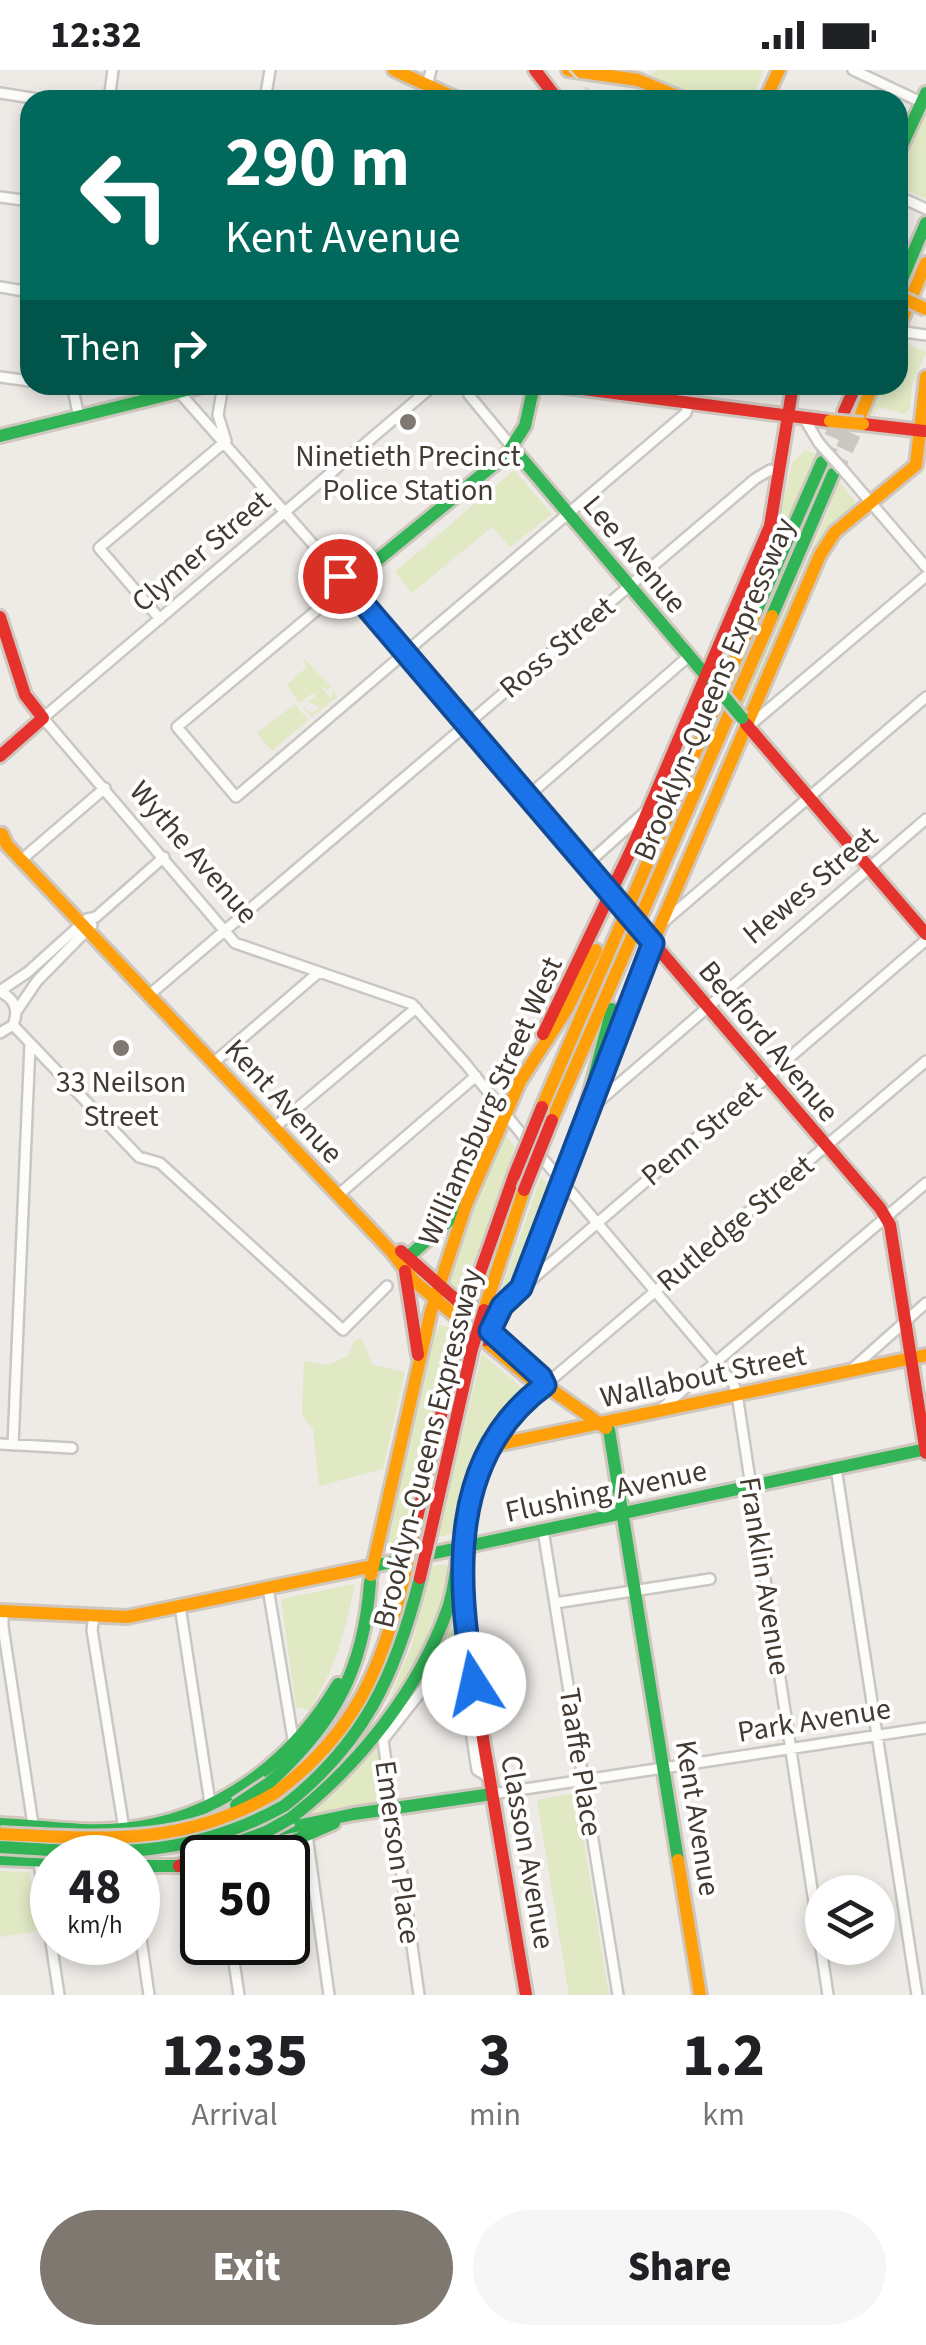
<!DOCTYPE html>
<html lang="en">
<head>
<meta charset="utf-8">
<style>
	body { margin:0; font-family:"Source Sans 3",sans-serif; background:#f6f6f6; color:#202124; height:100vh; display:flex; flex-direction:column; font-size:38px; white-space:nowrap }
	* { box-sizing:border-box; margin:0 }
	p { font-size:32px; color:#757577 }
	.icon { flex:none; width:55px; height:55px; fill:none; stroke:currentColor; stroke-width:2; stroke-linecap:round; stroke-linejoin:round }
	.map { position:relative; height:1925px; overflow:hidden }
	.sheet { display:flex; flex-direction:column; background:#fff; flex:1 }
	.sheet>* { flex:none }
	.top-card { position:absolute; left:20px; top:20px; width:888px; height:305px; border-radius:30px; box-shadow:0 5px 15px #0003; background:#00695c; color:#fff; overflow:hidden }
	.tools { position:absolute; left:805px; top:1805px; display:grid; gap:20px }
	.tools a { display:grid; place-items:center; width:90px; height:90px; border-radius:50%; background:#fff; box-shadow:0 5px 15px #0003; font-size:50px }
	.speed { position:absolute; left:30px; top:1765px; display:flex; gap:20px; font-size:50px; font-weight:700; text-align:center }
	.speed>* { display:grid; place-content:center; width:130px; height:130px; border-radius:50%; background:#fff; box-shadow:0 5px 15px #0003; line-height:1 }
	.speed small { font-size:25px; font-weight:400 }
	.speed .limit { border:5px solid #111; border-radius:15px; background:#fff; color:#111 }
	.pin { position:absolute; display:grid; place-items:center; width:85px; height:85px; color:#fff; margin:-42px; border:5px solid #fff; border-radius:50%; box-shadow:0 2px 10px #0007 }
	.me { position:absolute; width:110px; margin:-55px; rotate:350deg; stroke-linejoin:round; filter:drop-shadow(0 0 8px #0008) }
	.turn { display:flex; align-items:center; gap:35px; height:210px; padding:0 40px; font-size:45px }
	.turn .icon { width:130px; height:130px; stroke-width:2.5 }
	.turn b { display:block; font-size:70px; line-height:85px }
	.then { display:flex; align-items:center; height:95px; padding:0 40px; background:#0003; gap:20px; font-size:38px }
	.eta { display:flex; justify-content:space-evenly; align-items:center; height:170px; text-align:center }
	.eta b { font-size:60px; font-weight:800; line-height:70px }
	.cta { display:flex; gap:20px; margin-top:auto; padding:20px 40px }
	.cta a { flex:1; height:115px; border-radius:60px; background:#7f7871; color:#fff; font-size:40px; font-weight:800; line-height:115px; text-align:center }
	.cta a+a { background:#f6f6f6; color:#202124 }
	.status { display:flex; justify-content:space-between; align-items:center; height:70px; padding:0 50px; background:#fff; direction:ltr }
	.status svg { height:28px; fill:currentColor }
	.map>svg:first-child { display:block }
	.green { fill:#e0e8c4 }
	.lines { fill:none; stroke-linecap:round; stroke-linejoin:round }
	.highway-tunnel { stroke:#ccc7c2; stroke-width:18; stroke-dasharray:18 9; stroke-linecap:butt }
	.street-casing { stroke:#cac6c2; stroke-width:14 }
	.fast-casing { stroke:#cfc7be; stroke-width:18 }
	.slow-casing { stroke:#cfc7be; stroke-width:18 }
	.jam-casing { stroke:#cfc7be; stroke-width:18 }
	.street { stroke:#fcfcfb; stroke-width:9 }
	.fast { stroke:#30b455; stroke-width:12 }
	.slow { stroke:#ff9f0a; stroke-width:12 }
	.jam { stroke:#e5322d; stroke-width:12 }
	.rail { stroke:#d8d7d7; stroke-width:2.5; stroke-dasharray:12 12; stroke-linecap:butt }
	.street-bridge-casing { stroke:#cac6c2; stroke-width:14; stroke-linecap:butt }
	.fast-bridge-casing { stroke:#cfc7be; stroke-width:18; stroke-linecap:butt }
	.slow-bridge-casing { stroke:#cfc7be; stroke-width:18; stroke-linecap:butt }
	.jam-bridge-casing { stroke:#cfc7be; stroke-width:18; stroke-linecap:butt }
	.street-bridge { stroke:#fcfcfb; stroke-width:9 }
	.fast-bridge { stroke:#30b455; stroke-width:12 }
	.slow-bridge { stroke:#ff9f0a; stroke-width:12 }
	.jam-bridge { stroke:#e5322d; stroke-width:12 }
	.route-casing { stroke:#114b97; stroke-width:25 }
	.route { stroke:#1a73e8; stroke-width:18 }
	.poi-dot { fill:#7f7871; stroke:#fff; stroke-width:4 }
	.labels { text-anchor:middle; stroke-width:8; stroke-linejoin:round; paint-order:stroke }
	.poi-label { font-size:30px; fill:#433a32; stroke:#fff }
	.street-label { font-size:30px; fill:#433a32; stroke:#fff }
</style>
</head>
<body>
<div class="status"><b>12:32</b><svg viewBox="0 0 49 12"><path d="M0 12V9h3v3zM5 12V6h3v6zM10 12V3h3v9zM15 12V0h3v12zM26 1h20v11H26zM47 4h2v5h-2z"/></svg></div>
<div class="map">
<svg width="926" height="1925" viewBox="0 0 926 1925">
	<rect width="100%" height="100%" fill="#eeeae6"/>
	<path class="green" d="M656,0H763L753,30H699L651,5Z
		M924,47L926,48V129L898,116V103Z
		M899,270L926,282L912,314L910,339L904,344L879,337L874,345H867L881,315H898Z
		M805,380L816,384L719,603L716,598L780,446L792,393Z
		M514,400L552,444L510,477L492,457L412,523L395,502Z
		M838,410L855,431V436L833,457L747,636L744,632L828,442Z
		M302,587L331,616L328,620L322,617L330,629L333,620L338,626L312,647L302,637L312,643L321,637L308,632L316,626L313,623L299,633L287,615L307,597Z
		M295,634L308,650L272,681L257,663Z
		M503,1067H507L515,1077L462,1225L450,1214L449,1204L477,1122Z
		M541,1107L548,1114L550,1123L523,1199L497,1231Z
		M440,1255L453,1259L400,1476L385,1478L383,1473L428,1275Z
		M361,1268L373,1295L405,1302L383,1399L319,1416L313,1359L302,1345L304,1291L328,1295L348,1286L354,1271Z
		M482,1284L522,1318C482,1358 467,1406 454,1460L449,1465L437,1467Z
		M446,1494C461,1533 411,1601 388,1632L412,1574L430,1497Z
		M355,1514C344,1565 337,1595 310,1640L296,1637L281,1529Z
		M453,1545L456,1547L467,1615C451,1602 442,1600 423,1606Z
		M380,1668L378,1676L385,1728L382,1732L333,1739L295,1754Z
		M576,1723L609,1925H569L537,1730Z
		M0,1801L29,1802L38,1861L0,1867Z"/>
	<g class="lines">
		<path class="highway-tunnel" d="M822,392L844,342
			M833,404L861,344"/>
		<defs>
			<path id="street" d="M853,0L923,33
				M0,23L44,30
				M109,30L113,0
				M265,30L270,0
				M423,30L431,0
				M898,126L926,139
				M0,127L30,131
				M0,217L30,222
				M898,261L926,265
				M0,307L30,311
				M72,315L79,347
				M223,315L218,345L226,371
				M434,315L43,648L235,873L412,934L465,993L527,1071
				M468,315L469,325L512,377
				M179,322L348,514L177,657L236,727L686,343L689,333
				M804,348L819,373
				M843,400L926,497
				M160,549L99,478L226,371
				M749,656L926,506
				M528,726L689,586
				M27,785L105,718
				M586,795L645,742
				M666,850L926,627
				M155,920L755,409L770,400L780,403
				M0,921L28,902L87,849L96,847L164,787
				M0,922C15,928 19,941 13,955L0,963
				M16,942L37,911L92,855
				M13,955L139,1087L160,1093L343,1260L387,1216
				M219,988L319,902
				M591,1038L926,749
				M275,1057L416,938
				M537,1082L733,1313L737,1324L828,1925
				M338,1125L476,1006
				M523,1217L926,870
				M853,1298L926,1233
				M545,1315L926,991
				M662,1338L926,1113
				M0,1374L72,1378
				M13,1375L30,974
				M836,1398L917,1925
				M543,1460L618,1925
				M268,1518L294,1675
				M555,1533L710,1509
				M180,1536L210,1733
				M3,1541V1557L34,1761
				M94,1546L92,1560L124,1759
				M492,1724L926,1658
				M307,1765L329,1925
				M38,1786L59,1925
				M138,1848L149,1925
				M231,1872L239,1925
				M419,1925L383,1670L431,1609L448,1608L465,1622L477,1700L490,1708"/>
			<path id="fast" d="M898,84L926,23
				M898,219L926,153
				M534,315L525,356L507,384L348,514L613,826
				M0,366L207,315
				M512,377L708,608
				M755,544L822,392
				M772,546L833,404
				M579,1064L612,939
				M407,1188L464,1137
				M486,1258L531,1298
				M606,1358L609,1360L678,1790
				M462,1482C468,1415 492,1358 545,1315
				M373,1496L926,1379
				M269,1713C334,1654 364,1600 370,1512
				M284,1736C364,1674 396,1604 420,1508
				M291,1748C359,1695 419,1620 448,1538C455,1518 455,1497 461,1477
				M0,1754C41,1756 82,1763 123,1759C216,1750 291,1693 338,1614
				M277,1760L354,1744L492,1724
				M254,1788L334,1753
				M0,1789L52,1791
				M138,1796H179L202,1801"/>
			<path id="slow" d="M394,0L460,30
				M568,0L638,10L686,30
				M765,30L779,0
				M898,259L926,193
				M861,344L873,315
				M2,764L7,775L391,1181L414,1211L534,1312L545,1315L606,1358
				M519,1013L567,939L596,880
				M599,1017L657,863L820,485L835,462L916,395L926,307
				M542,1037L755,544
				M552,1050L772,546
				M484,1240L524,1120
				M491,1376L926,1285
				M371,1505L431,1241L466,1135L521,1009
				M0,1541L127,1547L373,1496
				M275,1723C354,1664 381,1601 404,1508
				M678,1790L700,1925"/>
			<path id="jam" d="M535,0L558,30
				M552,315L830,351
				M844,342L856,315
				M863,354L924,361
				M0,547L25,625L43,648L0,686
				M746,654L926,864
				M650,869L880,1138L890,1155L926,1383
				M543,964L632,778L770,456L793,315
				M401,1181L472,1244
				M405,1201L418,1285
				M470,1231L514,1106
				M485,1270L502,1236L521,1218L581,1059
				M412,1469L459,1269
				M429,1469L472,1279
				M462,1507L463,1549L526,1925
				M179,1796L194,1789L195,1769"/>
		</defs>
		<use href="#street" class="street-casing"/>
		<use href="#fast" class="fast-casing"/>
		<use href="#slow" class="slow-casing"/>
		<use href="#jam" class="jam-casing"/>
		<use href="#street" class="street"/>
		<use href="#fast" class="fast"/>
		<use href="#slow" class="slow"/>
		<use href="#jam" class="jam"/>
		<path class="rail" d="M569,0L598,30
			M898,233L926,246"/>
		<defs>
			<path id="street-bridge" d="M819,373L843,400"/>
			<path id="fast-bridge" d="M713,613L742,648
				M236,1735L269,1713
				M230,1775L266,1762L291,1748
				M0,1777C108,1784 186,1790 284,1736"/>
			<path id="slow-bridge" d="M898,226L926,239
				M830,351L863,354
				M615,828L649,867
				M459,1269L470,1231
				M404,1508L412,1469
				M0,1764C103,1769 182,1777 275,1723"/>
			<path id="jam-bridge" d="M514,1106L542,1037
				M524,1120L552,1050
				M472,1279L484,1240
				M420,1508L429,1469"/>
		</defs>
		<use href="#street-bridge" class="street-bridge-casing"/>
		<use href="#fast-bridge" class="fast-bridge-casing"/>
		<use href="#slow-bridge" class="slow-bridge-casing"/>
		<use href="#jam-bridge" class="jam-bridge-casing"/>
		<use href="#street-bridge" class="street-bridge"/>
		<use href="#fast-bridge" class="fast-bridge"/>
		<use href="#slow-bridge" class="slow-bridge"/>
		<use href="#jam-bridge" class="jam-bridge"/>
	</g>
	<g class="lines">
		<defs>
			<path id="route" d="M340,506L653,873L521,1218L502,1236L490,1261L541,1307L545,1315C448,1386 456,1508 474,1614"/>
		</defs>
		<use href="#route" class="route-casing"/>
		<use href="#route" class="route"/>
	</g>
	<g class="poi-dot">
		<circle cx="408" cy="352" r="10"/>
		<circle cx="121" cy="978" r="10"/>
	</g>
	<g class="labels">
		<g class="poi-label">
			<text x="408" y="396">Ninetieth Precinct<tspan x="408" dy="34">Police Station</tspan></text>
			<text x="121" y="1022">33 Neilson<tspan x="121" dy="34">Street</tspan></text>
		</g>
		<g class="street-label">
			<text transform="translate(201 481) rotate(-40)" y="10">Clymer Street</text>
			<text transform="translate(635 484) rotate(50)" y="10">Lee Avenue</text>
			<text transform="translate(557 577) rotate(-40)" y="10">Ross Street</text>
			<text transform="translate(714 619) rotate(-67)" y="10">Brooklyn-Queens Expressway</text>
			<text transform="translate(194 782) rotate(49)" y="10">Wythe Avenue</text>
			<text transform="translate(810 815) rotate(-40)" y="10">Hewes Street</text>
			<text transform="translate(769 971) rotate(50)" y="10">Bedford Avenue</text>
			<text transform="translate(284 1031) rotate(47)" y="10">Kent Avenue</text>
			<text transform="translate(490 1031) rotate(-66)" y="10">Williamsburg Street West</text>
			<text transform="translate(701 1063) rotate(-40)" y="10">Penn Street</text>
			<text transform="translate(735 1153) rotate(-40)" y="10">Rutledge Street</text>
			<text transform="translate(703 1306) rotate(-12)" y="10">Wallabout Street</text>
			<text transform="translate(427 1378) rotate(-76)" y="10">Brooklyn-Queens Expressway</text>
			<text transform="translate(606 1421) rotate(-12)" y="10">Flushing Avenue</text>
			<text transform="translate(765 1506) rotate(81)" y="10">Franklin Avenue</text>
			<text transform="translate(814 1650) rotate(-9)" y="10">Park Avenue</text>
			<text transform="translate(581 1692) rotate(81)" y="10">Taaffe Place</text>
			<text transform="translate(698 1748) rotate(81)" y="10">Kent Avenue</text>
			<text transform="translate(398 1782) rotate(82)" y="10">Emerson Place</text>
			<text transform="translate(528 1782) rotate(80)" y="10">Classon Avenue</text>
		</g>
	</g>
</svg>
<div class="tools">
<a><svg class="icon" aria-label="layers" viewBox="0 0 24 24"><path d="M12 4l9 5-9 5-9-5zM3 14l9 5 9-5"/></svg></a>
</div>
<div class="speed"><div>48<small>km/h</small></div><div class="limit">50</div></div>
<div class="pin" style="left:340px;top:506px;background:#d93025"><svg class="icon" aria-label="arrive" viewBox="0 0 24 24"><path d="M6 21V4h12l-3 4 3 4H6"/></svg></div>
<svg class="me" style="left:474px;top:1614px" viewBox="-20 -20 40 40"><circle r="19" fill="#fff"/><path d="M0-13L10 11 0 6-10 11z" fill="#1a73e8"/></svg>
<div class="top-card">
<div class="turn"><svg class="icon" aria-label="left" viewBox="0 0 24 24"><path d="M17 20v-9H6M10 6l-5 5 5 5"/></svg><div><b>290 m</b>Kent Avenue</div></div>
<div class="then">Then<svg class="icon" aria-label="right" viewBox="0 0 24 24"><path d="M7 20v-9h11M14 6l5 5-5 5"/></svg></div>
</div>
</div>
<section class="sheet">
<div class="eta">
<div><b>12:35</b><p>Arrival</p></div>
<div><b>3</b><p>min</p></div>
<div><b>1.2</b><p>km</p></div>
</div>
<div class="cta"><a>Exit</a><a>Share</a></div>
</section>
</body>
</html>
